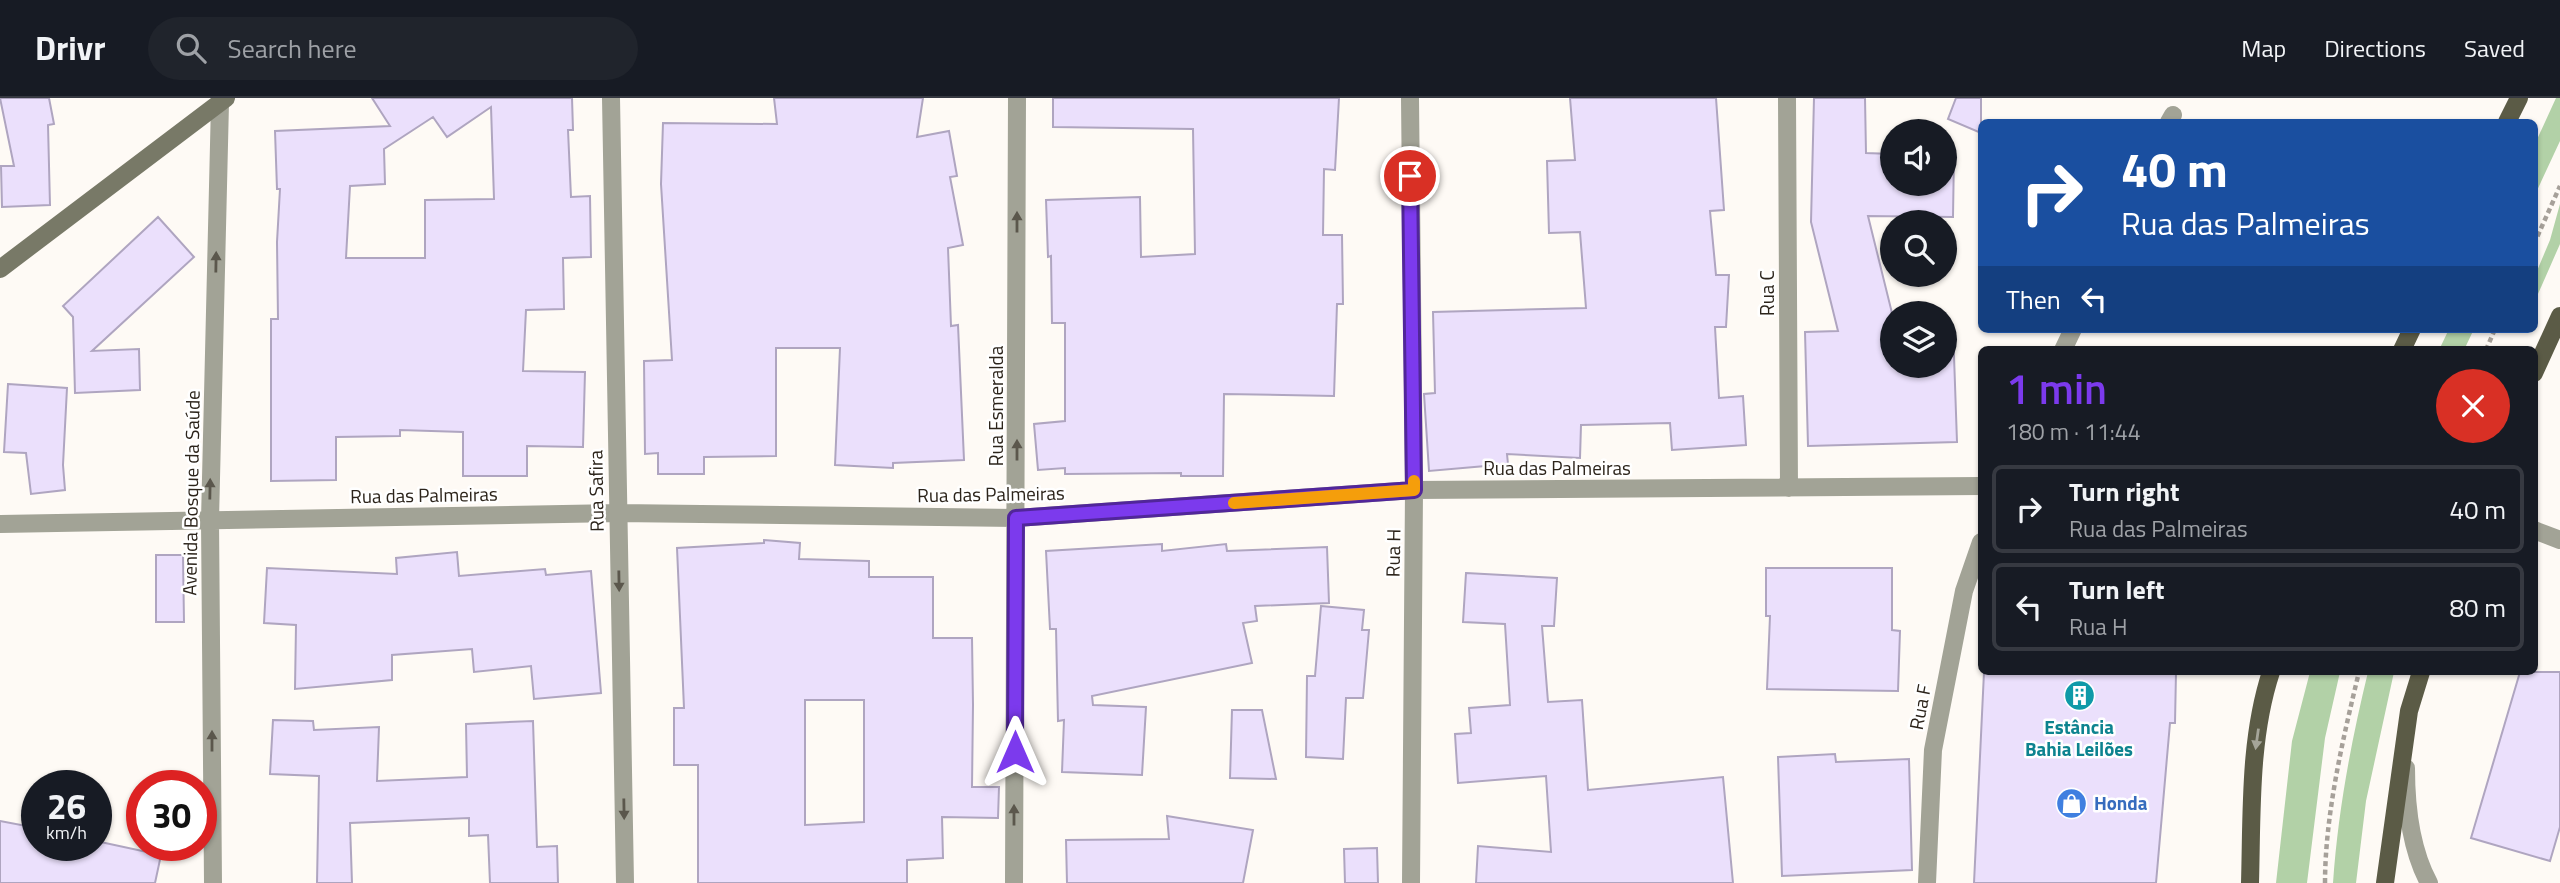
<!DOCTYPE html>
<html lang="en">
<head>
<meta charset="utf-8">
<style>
	body { margin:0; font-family:"Titillium Web",sans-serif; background:#20242c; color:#f1f3f6; height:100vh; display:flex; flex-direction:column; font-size:26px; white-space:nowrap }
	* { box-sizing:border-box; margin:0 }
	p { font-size:23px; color:#9ea1a6 }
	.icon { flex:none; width:38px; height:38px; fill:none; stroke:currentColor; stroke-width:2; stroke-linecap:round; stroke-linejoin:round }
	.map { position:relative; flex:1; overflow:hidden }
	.drawer { position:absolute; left:1978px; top:248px; width:560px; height:329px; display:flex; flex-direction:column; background:#171b24; border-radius:10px; box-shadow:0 2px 5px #0004 }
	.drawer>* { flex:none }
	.banner { position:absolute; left:1978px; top:21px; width:560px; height:214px; border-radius:10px; box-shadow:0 2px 5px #0004; background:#1a4fa0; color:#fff; overflow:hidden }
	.controls { position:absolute; left:1880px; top:21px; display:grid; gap:14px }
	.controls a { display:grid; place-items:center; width:77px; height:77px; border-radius:50%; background:#171b24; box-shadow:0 2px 5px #0004; font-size:35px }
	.speed { position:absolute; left:21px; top:672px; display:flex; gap:14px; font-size:35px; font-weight:700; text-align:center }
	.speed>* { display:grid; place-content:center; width:91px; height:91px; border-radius:50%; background:#171b24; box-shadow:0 2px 5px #0004; line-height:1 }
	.speed small { font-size:18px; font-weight:400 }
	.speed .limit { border:10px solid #d22; background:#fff; color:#111 }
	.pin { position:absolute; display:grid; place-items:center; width:60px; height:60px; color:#fff; margin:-30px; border:4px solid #fff; border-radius:50%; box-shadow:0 2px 7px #0007 }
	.me { position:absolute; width:77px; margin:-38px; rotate:0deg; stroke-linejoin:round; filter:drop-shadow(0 0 5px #0008) }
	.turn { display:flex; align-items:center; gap:24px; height:147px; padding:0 28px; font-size:32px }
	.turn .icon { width:91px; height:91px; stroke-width:2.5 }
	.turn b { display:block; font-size:49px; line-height:60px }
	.then { display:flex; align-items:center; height:66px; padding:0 28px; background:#0003; gap:14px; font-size:26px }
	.round { display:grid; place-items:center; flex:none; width:74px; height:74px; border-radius:37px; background:#20242c }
	.headline { display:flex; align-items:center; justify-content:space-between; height:119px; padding:0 28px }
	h1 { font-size:42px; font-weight:600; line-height:52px; color:#7c3aed }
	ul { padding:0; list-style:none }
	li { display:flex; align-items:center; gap:21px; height:88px; margin:0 14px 10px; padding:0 14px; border:4px solid #363941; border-radius:10px }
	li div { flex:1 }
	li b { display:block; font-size:26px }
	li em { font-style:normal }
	header { display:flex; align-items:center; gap:42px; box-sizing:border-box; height:98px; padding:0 35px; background:#171b24; border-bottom:2px solid #363941 }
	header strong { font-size:33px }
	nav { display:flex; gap:38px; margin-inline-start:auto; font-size:24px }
	.search { width:490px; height:63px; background:#20242c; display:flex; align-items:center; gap:18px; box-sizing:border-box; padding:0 24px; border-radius:38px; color:#9ea1a6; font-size:26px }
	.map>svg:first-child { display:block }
	.green { fill:#b2d1a7 }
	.building { fill:#ebe0fc; stroke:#afa5c0; stroke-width:2; fill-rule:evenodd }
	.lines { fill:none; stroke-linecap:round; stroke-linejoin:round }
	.path { stroke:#a6a099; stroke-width:4.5; stroke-dasharray:5 3.5; stroke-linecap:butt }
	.street { stroke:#a2a396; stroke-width:18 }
	.secondary { stroke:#787967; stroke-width:18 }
	.primary { stroke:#5b5b46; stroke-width:18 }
	.oneway { fill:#5b574c }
	.oneway2 { fill:#a5a599 }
	.route-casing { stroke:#51269a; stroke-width:18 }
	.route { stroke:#7c3aed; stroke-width:12 }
	.slow { stroke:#f59e0b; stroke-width:12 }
	.labels { text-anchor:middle; stroke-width:5; stroke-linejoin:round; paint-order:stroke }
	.street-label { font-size:19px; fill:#2c241b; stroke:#fff }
	.culture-label { font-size:19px; font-weight:bold; fill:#0d838f; stroke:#fff }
	.shop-label { font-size:19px; font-weight:bold; fill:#366cbe; stroke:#fff; text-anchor:start }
</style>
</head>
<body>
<header>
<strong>Drivr</strong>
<div class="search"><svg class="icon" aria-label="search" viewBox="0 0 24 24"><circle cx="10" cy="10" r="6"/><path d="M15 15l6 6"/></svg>Search here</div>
<nav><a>Map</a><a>Directions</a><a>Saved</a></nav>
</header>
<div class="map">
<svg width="2560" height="785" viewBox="0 0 2560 785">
	<rect width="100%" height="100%" fill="#fefaf5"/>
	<path class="green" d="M2556,0H2560V43L2534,99V48Z
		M2560,106V146L2534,205V180L2550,142Z
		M2449,231H2474L2464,252H2439Z
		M2310,574H2340L2325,640L2307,785H2276L2292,643Z
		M2368,574H2394L2366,703L2356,785H2333C2338,713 2351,644 2368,574Z"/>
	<path class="building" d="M0,0H49L54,26L48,27L50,107L2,109L1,68H14Z
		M372,0H572L573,32H568L571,99L590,98L591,159L563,160L564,211L526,212L523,273L585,274L583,349L527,348V378H463V334L400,332V338L336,339V382L271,383V221H278L277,144L280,91H277L275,33L390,28ZM491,9L494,101L425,102V160H346L350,88L385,86L384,51L433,19L447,39Z
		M774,0H923L917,39L949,33L957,78L950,79L963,147L948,150L951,228L958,227L964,362L893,365V370L835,367L840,250H776V358L704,359V376H658V355L645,356L644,263L672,262L661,86L663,25L777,26Z
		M1053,0H1339L1335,72L1324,71L1323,137H1342L1343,206H1337L1334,298L1224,296L1223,378H1181V375L1065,376V370L1038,372L1034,326L1065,323V225H1052L1051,158L1048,159L1046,102L1140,99L1141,159L1195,156L1193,31L1053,29Z
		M1570,0H1716L1724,112L1710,113L1716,177H1729L1726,229H1715L1719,300L1743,298L1746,347L1672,352L1670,325L1581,327L1580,360L1507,356L1508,366L1429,373L1424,296L1435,295L1433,214L1586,210L1580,134L1549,135L1547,63L1575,62Z
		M1814,0H1865L1866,55L1892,56V86H1944V56H1954L1953,119L1868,118L1892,215V268H1944V229H1953L1957,344L1808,348L1805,234L1838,233L1811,124Z
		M1956,0H1981V35L1948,21Z
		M158,119L194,159L92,253L139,251L140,292L75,295L73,219L63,208Z
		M8,286L67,290L63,367L65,392L31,396L26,355L4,354Z
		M764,442L800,445L799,461L869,463V479H933V540H972L973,607L972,689H999L998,720L942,719L943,760L907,762V785H698V667H674V610H684L677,450L764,445ZM805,602H864V724L805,727Z
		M1162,446V453L1226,446L1227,453L1327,449L1329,505L1255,508L1257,523L1243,525L1252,565L1092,598L1093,607L1146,609L1142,677L1062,674L1064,622L1058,623L1056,531H1050L1046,453Z
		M457,454L459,478L545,471L546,477L591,473L601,595L534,601L531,568L474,574L472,551L392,557V582L295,591L296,527L264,525L267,470L397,476L396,460Z
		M156,457H183L184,524H156Z
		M1766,470H1892V532L1900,533L1898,593L1767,591L1770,518H1766Z
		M1466,475L1557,480L1554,528H1542L1548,604L1582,602L1588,692L1723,679L1733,785H1476L1478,748L1551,754L1546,678L1458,685L1455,636L1471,635L1469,610L1510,607L1505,526L1463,524Z
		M1321,508L1364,512L1362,532H1369L1363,600H1346L1343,661L1306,659L1307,578H1315Z
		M1984,574H2176L2175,625H2170L2156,785H1974Z
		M2520,574H2560V729L2550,763L2471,740Z
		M1232,612H1262L1276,681L1230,680Z
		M273,622L313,623L314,632L379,629L377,683L467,679L466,626L533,623L537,749L557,748L558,785H490L488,737L469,738V720L350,725L352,785H317L319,678L270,676Z
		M1835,656L1836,664L1909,661L1912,772L1782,778L1778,659Z
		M1167,718L1253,732L1243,785H1067L1066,742L1169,741Z
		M0,723L37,730V747H96V743L161,757L155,785H0Z
		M1377,750L1378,785H1345L1344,751Z"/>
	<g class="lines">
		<path class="path" d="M2534,146L2560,88
			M2486,252L2495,231
			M2325,785C2325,717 2343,640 2359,574"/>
		<path class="street" d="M611,0L625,785
			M1410,0L1414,392L1411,785
			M1787,0L1789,390
			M2169,24L2173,17
			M2063,252L2073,231
			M0,426L618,415L1016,420L1414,392L1981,388
			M2534,432L2560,442
			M2406,670C2406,708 2410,750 2429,785
			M213,785L210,422L220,5
			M1014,785L1017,0
			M1927,785L1933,652L1964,493L1981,444"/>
		<path class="secondary" d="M0,171L226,0"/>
		<path class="primary" d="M2507,24L2519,0
			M2402,252L2412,231
			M2534,275L2560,218
			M2250,785C2252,715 2249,641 2271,574
			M2385,785L2409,613L2421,574"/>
	</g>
	<defs><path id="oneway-solid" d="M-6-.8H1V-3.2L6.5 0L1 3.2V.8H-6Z" transform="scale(1.75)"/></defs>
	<g class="oneway">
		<use href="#oneway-solid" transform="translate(1017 124) rotate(-90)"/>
		<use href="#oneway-solid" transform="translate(216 164) rotate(-89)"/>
		<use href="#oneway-solid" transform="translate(1017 352) rotate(-90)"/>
		<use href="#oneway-solid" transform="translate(210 391) rotate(-89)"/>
		<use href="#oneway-solid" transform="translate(619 483) rotate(89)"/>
		<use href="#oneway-solid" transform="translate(212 643) rotate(-90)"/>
		<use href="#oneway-solid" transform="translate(624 711) rotate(89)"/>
		<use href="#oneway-solid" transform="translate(1014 717) rotate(-90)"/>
	</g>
	<use class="oneway2" href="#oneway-solid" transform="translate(2257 641) rotate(98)"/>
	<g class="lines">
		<defs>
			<path id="route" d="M1015,654L1016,420L1414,392L1410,78"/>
		</defs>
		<use href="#route" class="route-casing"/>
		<use href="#route" class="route"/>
		<path class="slow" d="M1234,405L1414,392V383"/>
	</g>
	<defs>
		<symbol id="building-disc" viewBox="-11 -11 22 22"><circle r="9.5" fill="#0f9aa8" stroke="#fff"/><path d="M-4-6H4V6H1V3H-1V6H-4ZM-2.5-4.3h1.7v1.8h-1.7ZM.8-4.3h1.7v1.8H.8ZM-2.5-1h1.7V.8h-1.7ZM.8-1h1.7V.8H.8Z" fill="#fff"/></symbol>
		<symbol id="shop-disc" viewBox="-11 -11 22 22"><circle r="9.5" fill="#3f7fe0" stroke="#fff"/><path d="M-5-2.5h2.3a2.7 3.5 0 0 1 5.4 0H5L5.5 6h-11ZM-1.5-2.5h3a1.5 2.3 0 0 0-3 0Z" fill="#fff"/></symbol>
	</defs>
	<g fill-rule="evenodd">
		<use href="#building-disc" x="2062" y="580" width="35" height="35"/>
		<use href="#shop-disc" x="2054" y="688" width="35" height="35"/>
	</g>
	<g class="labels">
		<g class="street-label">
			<text transform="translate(1767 195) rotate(-90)" y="7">Rua C</text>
			<text transform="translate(996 308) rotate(-90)" y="7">Rua Esmeralda</text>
			<text x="1557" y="377">Rua das Palmeiras</text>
			<text transform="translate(596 393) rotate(-91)" y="7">Rua Safira</text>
			<text transform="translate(191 395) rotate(-89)" y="7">Avenida Bosque da Saúde</text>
			<text transform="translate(991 396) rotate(-1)" y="7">Rua das Palmeiras</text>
			<text transform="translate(424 397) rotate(-1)" y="7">Rua das Palmeiras</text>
			<text transform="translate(1393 455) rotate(-89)" y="7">Rua H</text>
			<text transform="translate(1920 609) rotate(-79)" y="7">Rua F</text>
		</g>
		<g class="culture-label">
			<text x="2079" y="636">Estância<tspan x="2079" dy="22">Bahia Leilões</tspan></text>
		</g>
		<g class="shop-label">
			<text x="2094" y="712">Honda</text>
		</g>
	</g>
</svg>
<div class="controls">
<a><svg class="icon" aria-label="sound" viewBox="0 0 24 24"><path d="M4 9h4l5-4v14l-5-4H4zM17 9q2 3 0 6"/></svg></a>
<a><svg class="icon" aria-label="search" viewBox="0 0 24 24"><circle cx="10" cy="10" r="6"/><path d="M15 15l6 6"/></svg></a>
<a><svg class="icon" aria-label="layers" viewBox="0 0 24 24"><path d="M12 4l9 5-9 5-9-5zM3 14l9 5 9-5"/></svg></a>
</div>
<div class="speed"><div>26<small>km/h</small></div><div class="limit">30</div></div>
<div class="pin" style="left:1410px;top:78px;background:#d93025"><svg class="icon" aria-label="arrive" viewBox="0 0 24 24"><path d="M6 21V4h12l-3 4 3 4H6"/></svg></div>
<svg class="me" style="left:1015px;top:654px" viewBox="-20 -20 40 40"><path d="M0-17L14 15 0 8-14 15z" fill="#7c3aed" stroke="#fff" stroke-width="4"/></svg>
<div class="banner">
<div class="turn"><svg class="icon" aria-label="right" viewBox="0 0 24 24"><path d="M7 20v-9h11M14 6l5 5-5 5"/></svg><div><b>40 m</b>Rua das Palmeiras</div></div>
<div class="then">Then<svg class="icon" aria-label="left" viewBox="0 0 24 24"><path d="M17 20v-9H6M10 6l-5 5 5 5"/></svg></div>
</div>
<section class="drawer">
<div class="headline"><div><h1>1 min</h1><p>180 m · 11:44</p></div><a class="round" style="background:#d93025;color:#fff"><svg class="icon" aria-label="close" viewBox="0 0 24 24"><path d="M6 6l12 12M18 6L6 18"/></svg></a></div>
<ul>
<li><svg class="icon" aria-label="right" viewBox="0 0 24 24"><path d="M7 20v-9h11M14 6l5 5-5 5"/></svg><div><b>Turn right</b><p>Rua das Palmeiras</p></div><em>40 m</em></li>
<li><svg class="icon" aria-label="left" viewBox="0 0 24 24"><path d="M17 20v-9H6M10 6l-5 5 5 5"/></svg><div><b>Turn left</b><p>Rua H</p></div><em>80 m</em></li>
</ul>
</section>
</div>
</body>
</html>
